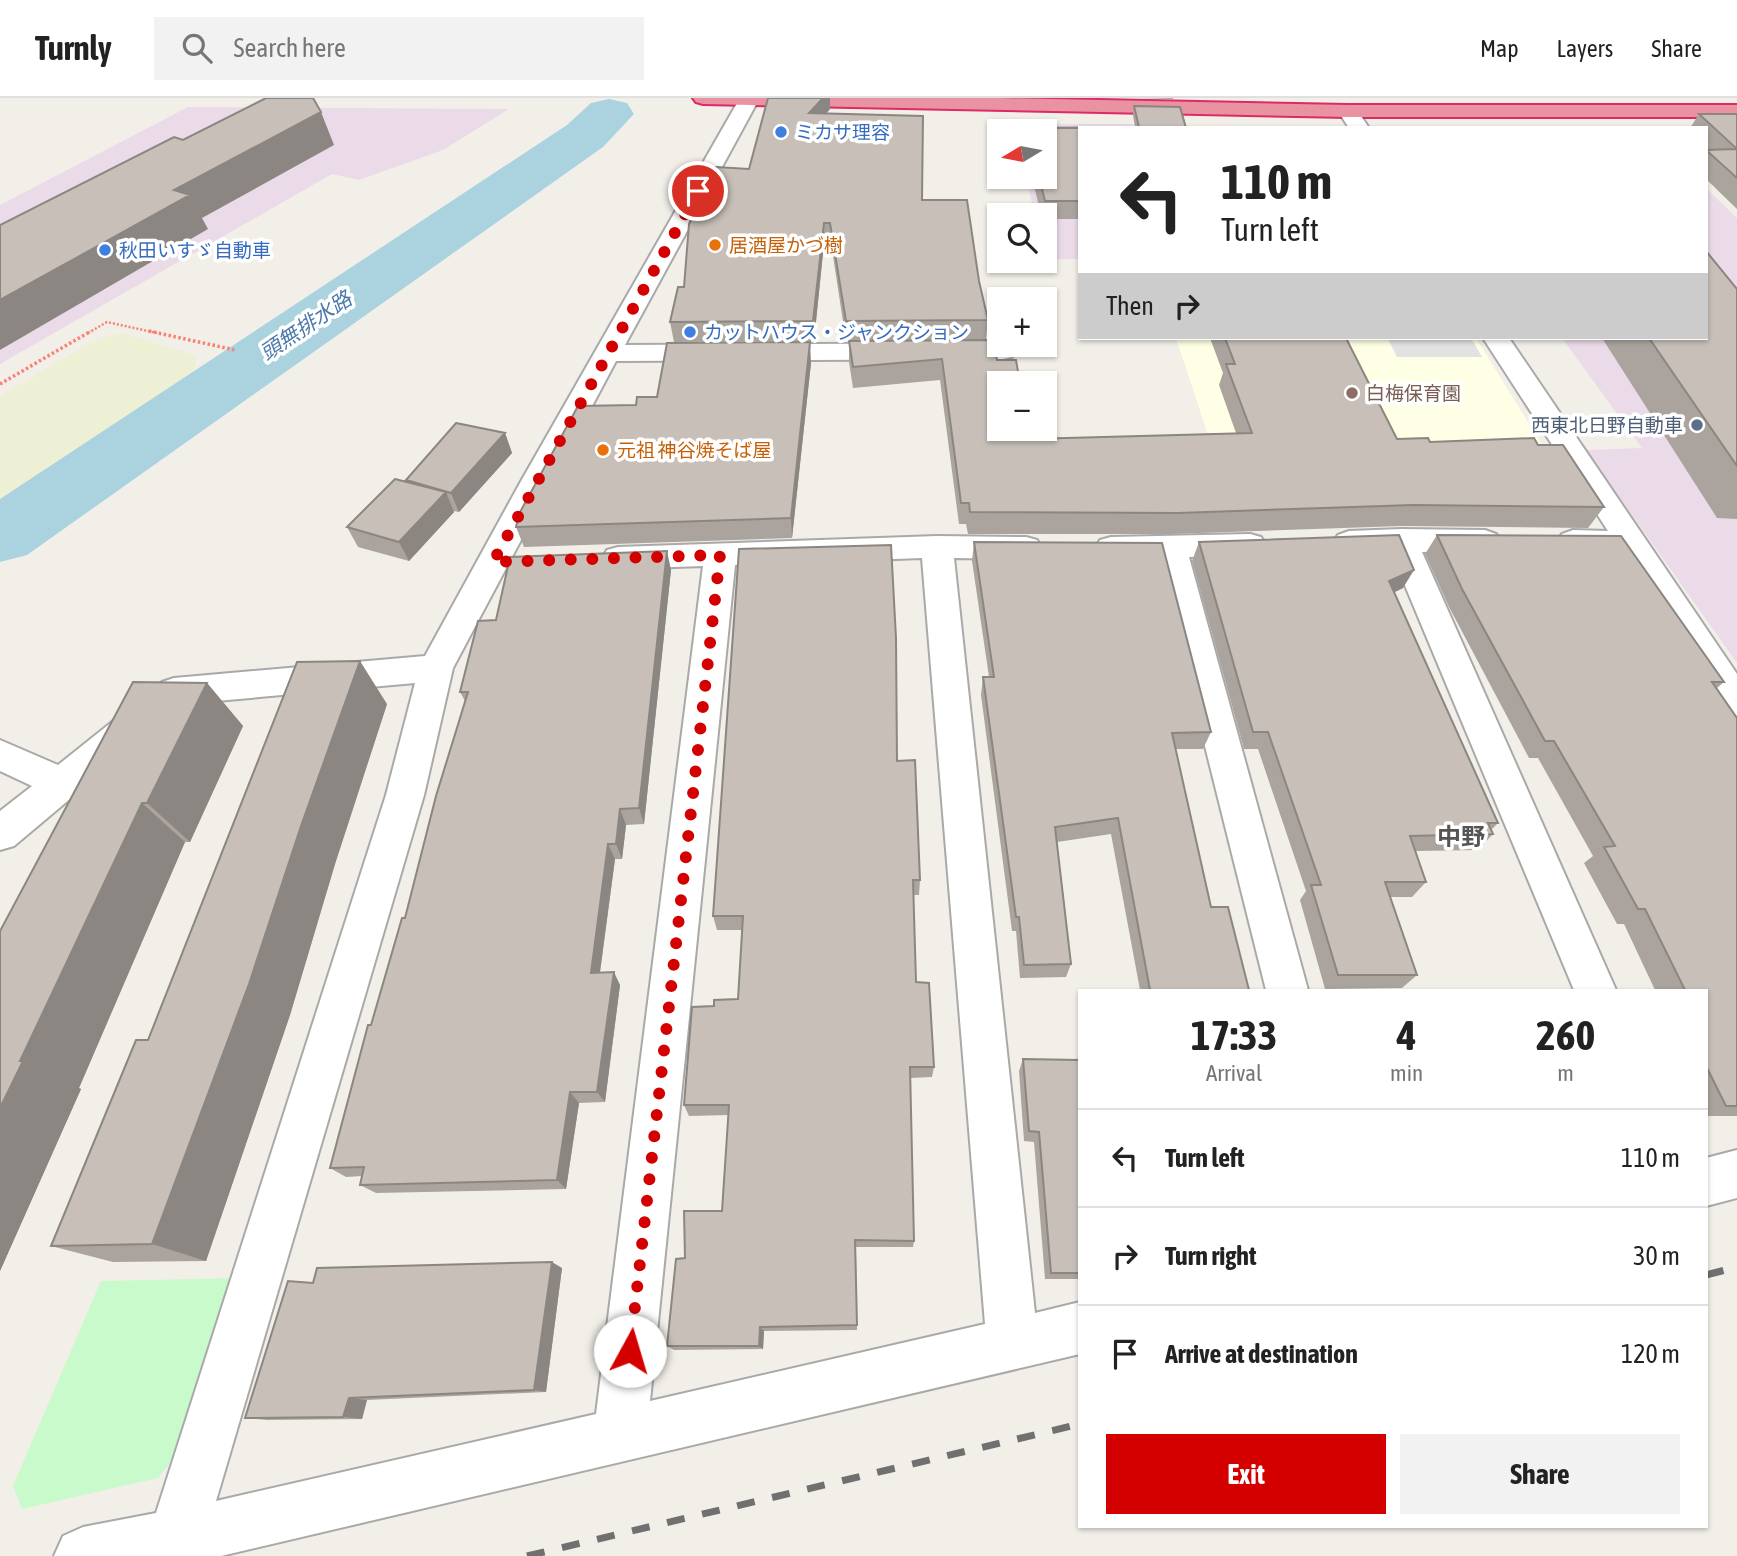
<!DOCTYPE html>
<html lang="en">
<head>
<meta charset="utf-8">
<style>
	body { margin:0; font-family:"Asap Condensed","Noto Sans JP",sans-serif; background:#f2f2f2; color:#222; height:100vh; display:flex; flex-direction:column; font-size:26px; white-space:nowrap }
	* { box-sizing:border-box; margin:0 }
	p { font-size:23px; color:#767676 }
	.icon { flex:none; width:38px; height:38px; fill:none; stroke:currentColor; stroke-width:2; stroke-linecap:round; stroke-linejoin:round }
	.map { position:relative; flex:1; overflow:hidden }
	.side { position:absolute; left:1078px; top:891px; width:630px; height:539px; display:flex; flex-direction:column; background:#fff; border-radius:0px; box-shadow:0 2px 5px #0004 }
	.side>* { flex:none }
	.banner { position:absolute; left:1078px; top:28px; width:630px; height:214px; border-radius:0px; box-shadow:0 2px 5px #0004; background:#fff; color:#222; overflow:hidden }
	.needle { width:46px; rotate:260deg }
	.tools { position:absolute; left:987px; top:21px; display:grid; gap:14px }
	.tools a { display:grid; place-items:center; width:70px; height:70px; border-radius:0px; background:#fff; box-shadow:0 2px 5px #0004; font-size:35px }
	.pin { position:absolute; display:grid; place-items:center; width:60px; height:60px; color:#fff; margin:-30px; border:4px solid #fff; border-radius:50%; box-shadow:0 2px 7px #0007 }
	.me { position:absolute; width:77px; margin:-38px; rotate:6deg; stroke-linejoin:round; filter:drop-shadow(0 0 5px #0008) }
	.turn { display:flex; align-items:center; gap:24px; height:147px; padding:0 28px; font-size:32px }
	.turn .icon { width:91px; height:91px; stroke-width:2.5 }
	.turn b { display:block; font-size:49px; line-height:60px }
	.then { display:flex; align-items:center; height:66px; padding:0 28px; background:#0003; gap:14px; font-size:26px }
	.eta { display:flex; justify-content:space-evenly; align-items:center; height:119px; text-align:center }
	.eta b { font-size:42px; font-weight:700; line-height:49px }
	.button { display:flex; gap:14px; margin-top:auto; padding:14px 28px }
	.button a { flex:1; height:80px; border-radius:0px; background:#d40000; color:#fff; font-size:28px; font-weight:700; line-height:80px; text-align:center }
	.button a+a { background:#f2f2f2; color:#222 }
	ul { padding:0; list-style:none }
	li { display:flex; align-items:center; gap:21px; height:98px; padding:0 28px; border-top:2px solid #e0e0e0 }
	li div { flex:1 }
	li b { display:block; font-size:26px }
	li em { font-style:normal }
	header { display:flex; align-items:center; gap:42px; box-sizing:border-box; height:98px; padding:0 35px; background:#fff; border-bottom:2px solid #e0e0e0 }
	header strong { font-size:33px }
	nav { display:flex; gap:38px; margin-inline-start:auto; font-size:24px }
	.search { width:490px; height:63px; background:#f2f2f2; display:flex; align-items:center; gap:18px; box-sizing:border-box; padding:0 24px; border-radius:0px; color:#767676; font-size:26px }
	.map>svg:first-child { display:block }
	.industrial { fill:#ebdbe8 }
	.education { fill:#ffffe5 }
	.farmland { fill:#eef0d5 }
	.park { fill:#c8facc }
	.parking { fill:#e2e2e2 }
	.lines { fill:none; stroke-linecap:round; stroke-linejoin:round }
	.river { fill:#aad3df; fill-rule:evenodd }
	.street-casing { stroke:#a9a9a9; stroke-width:4 }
	.highway-casing { stroke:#dc2a67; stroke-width:4 }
	.path-far1 { stroke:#fa8072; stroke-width:2.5; stroke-dasharray:2 2; stroke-linecap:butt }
	.path { stroke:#fa8072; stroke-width:3.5; stroke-dasharray:2.5 2.5; stroke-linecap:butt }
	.street { fill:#fff; fill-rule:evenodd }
	.highway { fill:#e892a2; fill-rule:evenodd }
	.rail { stroke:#707070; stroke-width:7; stroke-dasharray:18 18; stroke-linecap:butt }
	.wall { fill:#aba49e }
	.shaded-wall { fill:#8b8681 }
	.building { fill:#c7bfb8; stroke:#8b8681; stroke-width:2 }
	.route { stroke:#d40000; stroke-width:12; stroke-dasharray:0 21.6 }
	.shop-dot { fill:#3f7fe0; stroke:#fff; stroke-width:2.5 }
	.food-dot { fill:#e8710a; stroke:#fff; stroke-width:2.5 }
	.education-dot { fill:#8d6e63; stroke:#fff; stroke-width:2.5 }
	.service-dot { fill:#5c6f8a; stroke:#fff; stroke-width:2.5 }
	.labels { text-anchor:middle; stroke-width:7; stroke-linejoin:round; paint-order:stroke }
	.far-shop-label { font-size:19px; fill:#366cbe; stroke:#fff; text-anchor:start }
	.far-food-label { font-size:19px; fill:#c56008; stroke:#fff; text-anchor:start }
	.far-education-label { font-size:19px; fill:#785e54; stroke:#fff; text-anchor:start }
	.far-service-label { font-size:19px; fill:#4e5e75; stroke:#fff; text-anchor:end }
	.far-water-label { font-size:21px; font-style:italic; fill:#4a7aab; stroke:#fff }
	.neighbourhood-label { font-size:24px; font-weight:bold; fill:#555; stroke:#fff }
</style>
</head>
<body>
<header>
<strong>Turnly</strong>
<div class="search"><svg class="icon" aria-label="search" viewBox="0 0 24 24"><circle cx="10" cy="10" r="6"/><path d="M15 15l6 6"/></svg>Search here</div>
<nav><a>Map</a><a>Layers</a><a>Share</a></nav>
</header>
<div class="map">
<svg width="1737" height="1458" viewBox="0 0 1737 1458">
	<rect width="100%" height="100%" fill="#f2efe9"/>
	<path class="industrial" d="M188,9L509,11L443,52L359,82L332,76L0,266V107Z
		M1017,26H1133L1134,30H1080V161H1045V117H1034L1027,79H1045V33H1018Z
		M1706,90L1737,120V565L1586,352L1642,350L1562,240H1706Z"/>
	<path class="education" d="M1176,240H1476L1544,350L1213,352Z"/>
	<path class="farmland" d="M122,235L195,257L196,269L171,300L0,412V298L81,250L102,240Z"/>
	<path class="park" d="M242,1180L186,1344L158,1380L22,1411L13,1388L101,1183Z"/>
	<path class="parking" d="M1355,240H1471L1482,259H1397L1388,241L1357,242Z"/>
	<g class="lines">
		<path class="river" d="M609,1L627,5L634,16L603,49L27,457L0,464V401L567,27L591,5Z"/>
		<defs>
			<path id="street" d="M740,0L759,1L625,247L999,245L1012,247L1016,253L1012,259L1003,261L616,263L453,570L424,697L216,1403L596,1316L703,468L618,471L607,468L602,460L607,452L618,449L937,438L1026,439L1037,442L1042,450L1037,458L1026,461L954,460L1035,1215L1080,1204V1256L221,1458H54L63,1438L83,1429L156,1415L386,697L415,585L183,606L14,748L0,752V713L32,688L0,673V642L58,667L162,584L174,580L425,558L520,385ZM922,460L985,1226L650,1303L735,467Z
				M1348,7L1355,9L1369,30H1349L1338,13L1341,9Z
				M1483,240H1509L1737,576V618L1725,614L1622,454H1573L1562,450L1557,443L1562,436L1573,432L1608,433Z
				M1401,431L1485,432L1496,436L1501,443L1496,450L1485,454H1422L1616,892H1574L1391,454L1349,455L1338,451L1333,444L1338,437L1349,433Z
				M1250,436L1261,439L1266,447L1261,455L1250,458L1189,459L1308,892H1266L1158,460L1111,461L1100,458L1095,450L1100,442L1111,439Z
				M1737,1052V1100L1706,1108V1060Z"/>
			<path id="highway" d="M693,0H999L1348,7H1737V19H1348L703,6L696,4Z"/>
		</defs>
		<use href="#street" class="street-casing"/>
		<use href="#highway" class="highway-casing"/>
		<path class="path-far1" d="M88,235L107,224L157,235"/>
		<path class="path" d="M149,233L235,252
			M0,286L91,233"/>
		<use href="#street" class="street"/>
		<use href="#highway" class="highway"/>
		<path class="rail" d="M1706,1177L1737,1169
			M527,1458L1080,1326"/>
	</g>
	<path class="wall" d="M1138,0H1173V1Z
		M1134,8L1186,30H1135L1133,17Z
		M830,11L826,16L922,102L979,183L988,222L986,242L997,262L1029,341L1236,335L1219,287L1223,275L1210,240H1346L1397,341L1430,344L1538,347L1604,409L1588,430L1401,428L1171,436H968L966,426H959L940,282L853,290L849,264V243H846L831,145H824L814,243L674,244L670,224L684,189L749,71Z
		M1699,16H1737V111L1706,81V30H1690Z
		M1027,30H1080V121H1045V117H1041L1032,79H1045V33H1027Z
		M1737,191V421L1717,420L1602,240H1706Z
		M811,265L792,440L524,449L516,429L636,307L657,299Z
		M505,335L512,355L459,414L454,413V414L409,463L358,449L347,429L407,384L406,382Z
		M1437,437L1724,584L1717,590L1737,620V1018H1706V892H1655L1624,826H1617L1584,765L1593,758L1538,660H1529L1449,509L1425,456Z
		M974,444L1211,634L1203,651H1175L1211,809L1249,892H1140L1111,736L1057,744L1071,866L1066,879L1020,880L1016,833H1012L981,597L983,579H989L972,463Z
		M1199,444L1403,490L1394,494L1498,725L1491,732L1493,736L1478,752L1416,753L1426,784L1412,799H1390L1417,877L1402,890L1325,891L1300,802L1306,793L1258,651H1244L1192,463Z
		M671,472L644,726L626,727L622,761H615L600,875L620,887L605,1004L579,1005L566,1091L376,1095L360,1087L362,1078L346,1079L330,1070L371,927L405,820L465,603L460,594L496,522Z
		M207,585L243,628L190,744H185L79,990L81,991L0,1173V833Z
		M387,606L335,766L290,917L206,1163L113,1164L51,1148L148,942Z
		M897,663L920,782L919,797H913L916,884L934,969L932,979L910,980L914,1143L913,1149H856L857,1232L764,1233L763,1251L674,1252L667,1248L685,1160L722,1113L729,1017L689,1018L684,1007L714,908L738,901L743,832H717L713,818Z
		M1023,961L1080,962V1181H1045L1034,1044L1024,1043L1019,973Z
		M562,1170L546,1294L367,1302L362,1321L267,1322L245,1320L313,1185Z"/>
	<path class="shaded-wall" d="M823,0H830V11L810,34L809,15Z
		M321,14L334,47L202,120L208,131L0,252V202L174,92Z
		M824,125V145L814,243L813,223Z
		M810,244L811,265L792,440L791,420Z
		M505,335L512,355L459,414L451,395Z
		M446,394L454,414L409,463L399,444Z
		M667,453L671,472L644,726L639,710Z
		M1414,472L1403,490L1379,502L1389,483Z
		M360,563L387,606L335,766L290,917L206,1163L152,1146Z
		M207,585L243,628L190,744L147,705Z
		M142,705L185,744L79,990L81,991L0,1173V1010L20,963Z
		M620,711L626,727L622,761L616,746Z
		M608,746L615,761L598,888L591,875Z
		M614,874L620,887L605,1004L597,994Z
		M570,994L579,1005L566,1091L557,1082Z
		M552,1164L562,1170L546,1294L534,1292Z
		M760,1229L764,1233L763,1251L759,1248Z
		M349,1300L367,1302L362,1321L343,1319Z"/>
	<path class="building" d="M266,0H313L321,14L174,92L190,97L0,202V127L174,39L183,42Z
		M768,0H823L809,15L923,18L922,102H967L979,183L988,222L846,223L830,125H824L813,223L670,224L678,189H684L689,126L716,69L749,71Z
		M1134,8L1180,9L1186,30L1139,29Z
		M1699,16H1737V51Z
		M1132,29L1080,30V103H1045L1039,79H1045V33H1028L1027,30Z
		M1737,51V80L1706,52Z
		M1706,153L1737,191V368L1649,240H1706Z
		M1225,240H1346L1397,341L1428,340L1430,344L1534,340L1538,347H1563L1604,409L1413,407L1178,415L970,414L969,405H961L942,261L853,269L849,243L993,242L997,262H1016L1020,285H999V331H1027L1029,341L1252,335L1226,266H1235Z
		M810,244L791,420L516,429L519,416L578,308L636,307L637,299H657L667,245Z
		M456,325L505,335L451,395L406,382Z
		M395,381L446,394L399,444L347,429Z
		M1399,437L1414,472L1389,483L1498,725H1488L1493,736L1410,738L1426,784H1385L1417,877H1338L1311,787H1321L1268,634H1253L1199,444Z
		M1437,437L1621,438L1724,584H1712L1737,620V1008H1726L1706,968V892H1685L1645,811H1638L1604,749L1615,748L1554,643H1545L1462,491Z
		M974,444L1162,445L1211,634L1172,635L1211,809H1228L1249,892H1150L1118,720L1055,729L1071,866L1024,867L1019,819H1016L983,579H994Z
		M891,447L896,540L897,663L915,662L920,782H913L916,884L929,885L934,969H910L914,1143L855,1142L857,1227L760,1229L759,1248H667L676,1161L685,1160L684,1113H722L729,1007H684L692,909L714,908V902L738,901L743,818H713L739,451Z
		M667,453L639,710L620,711L616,746H608L591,875L614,874L597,994H570L557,1082L360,1087L364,1069L330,1070L368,927H371L402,820H405L436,698L468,594H460L478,523L496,522L510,459Z
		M360,563L301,728L249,886L152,1146L51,1148L136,942H148L297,564Z
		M133,584L207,585L147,705H142L20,963H23L0,1010V833Z
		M1023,961L1080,962V1175H1051L1039,1034L1029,1033Z
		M552,1164L534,1292L349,1300L343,1319L245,1320L288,1183L313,1185L317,1170Z"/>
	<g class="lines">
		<path class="route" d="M630,1253L720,457L493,464L698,93"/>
	</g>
	<g class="shop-dot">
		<circle cx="781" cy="34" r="7"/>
		<circle cx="105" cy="152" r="7"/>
		<circle cx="690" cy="234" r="7"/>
	</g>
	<g class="food-dot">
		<circle cx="715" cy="147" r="7"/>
		<circle cx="603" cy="352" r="7"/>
	</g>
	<circle class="education-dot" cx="1352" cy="295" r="7"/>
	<circle class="service-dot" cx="1697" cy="327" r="7"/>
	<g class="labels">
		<g class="far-shop-label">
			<text x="795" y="41">ミカサ理容</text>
			<text x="119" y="159">秋田いすゞ自動車</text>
			<text x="704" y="241">カットハウス・ジャンクション</text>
		</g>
		<g class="far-food-label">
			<text x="729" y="154">居酒屋かづ樹</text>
			<text x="617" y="359">元祖 神谷焼そば屋</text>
		</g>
		<g class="far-education-label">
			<text x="1366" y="302">白梅保育園</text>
		</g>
		<g class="far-service-label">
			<text x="1683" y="334">西東北日野自動車</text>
		</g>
		<g class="far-water-label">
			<text transform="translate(306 228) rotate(-34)" y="7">頭無排水路</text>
		</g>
		<g class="neighbourhood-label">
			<text x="1461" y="747">中野</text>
		</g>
	</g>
</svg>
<div class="tools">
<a><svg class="needle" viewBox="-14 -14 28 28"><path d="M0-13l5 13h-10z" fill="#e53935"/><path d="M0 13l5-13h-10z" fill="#767676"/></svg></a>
<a><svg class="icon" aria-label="search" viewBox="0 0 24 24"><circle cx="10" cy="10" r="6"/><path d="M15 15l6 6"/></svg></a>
<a>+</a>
<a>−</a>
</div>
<div class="pin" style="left:698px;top:93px;background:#d93025"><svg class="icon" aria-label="arrive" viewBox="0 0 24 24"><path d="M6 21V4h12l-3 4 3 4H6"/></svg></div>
<svg class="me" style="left:630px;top:1253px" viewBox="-20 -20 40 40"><circle r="19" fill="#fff"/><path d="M0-13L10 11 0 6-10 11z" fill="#d40000"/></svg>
<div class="banner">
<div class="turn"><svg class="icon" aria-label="left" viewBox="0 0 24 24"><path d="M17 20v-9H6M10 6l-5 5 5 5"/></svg><div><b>110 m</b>Turn left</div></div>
<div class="then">Then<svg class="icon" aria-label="right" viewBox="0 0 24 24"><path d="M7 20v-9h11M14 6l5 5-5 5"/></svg></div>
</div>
<section class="side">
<div class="eta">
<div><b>17:33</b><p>Arrival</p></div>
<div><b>4</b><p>min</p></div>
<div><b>260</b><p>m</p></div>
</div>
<ul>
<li><svg class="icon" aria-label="left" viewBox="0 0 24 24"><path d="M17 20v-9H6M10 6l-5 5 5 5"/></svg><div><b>Turn left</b></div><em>110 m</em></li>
<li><svg class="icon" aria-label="right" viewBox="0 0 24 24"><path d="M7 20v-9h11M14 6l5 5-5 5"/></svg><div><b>Turn right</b></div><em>30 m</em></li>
<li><svg class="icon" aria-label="arrive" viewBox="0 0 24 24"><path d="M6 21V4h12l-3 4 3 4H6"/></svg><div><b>Arrive at destination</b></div><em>120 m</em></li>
</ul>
<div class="button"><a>Exit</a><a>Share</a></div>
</section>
</div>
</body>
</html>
